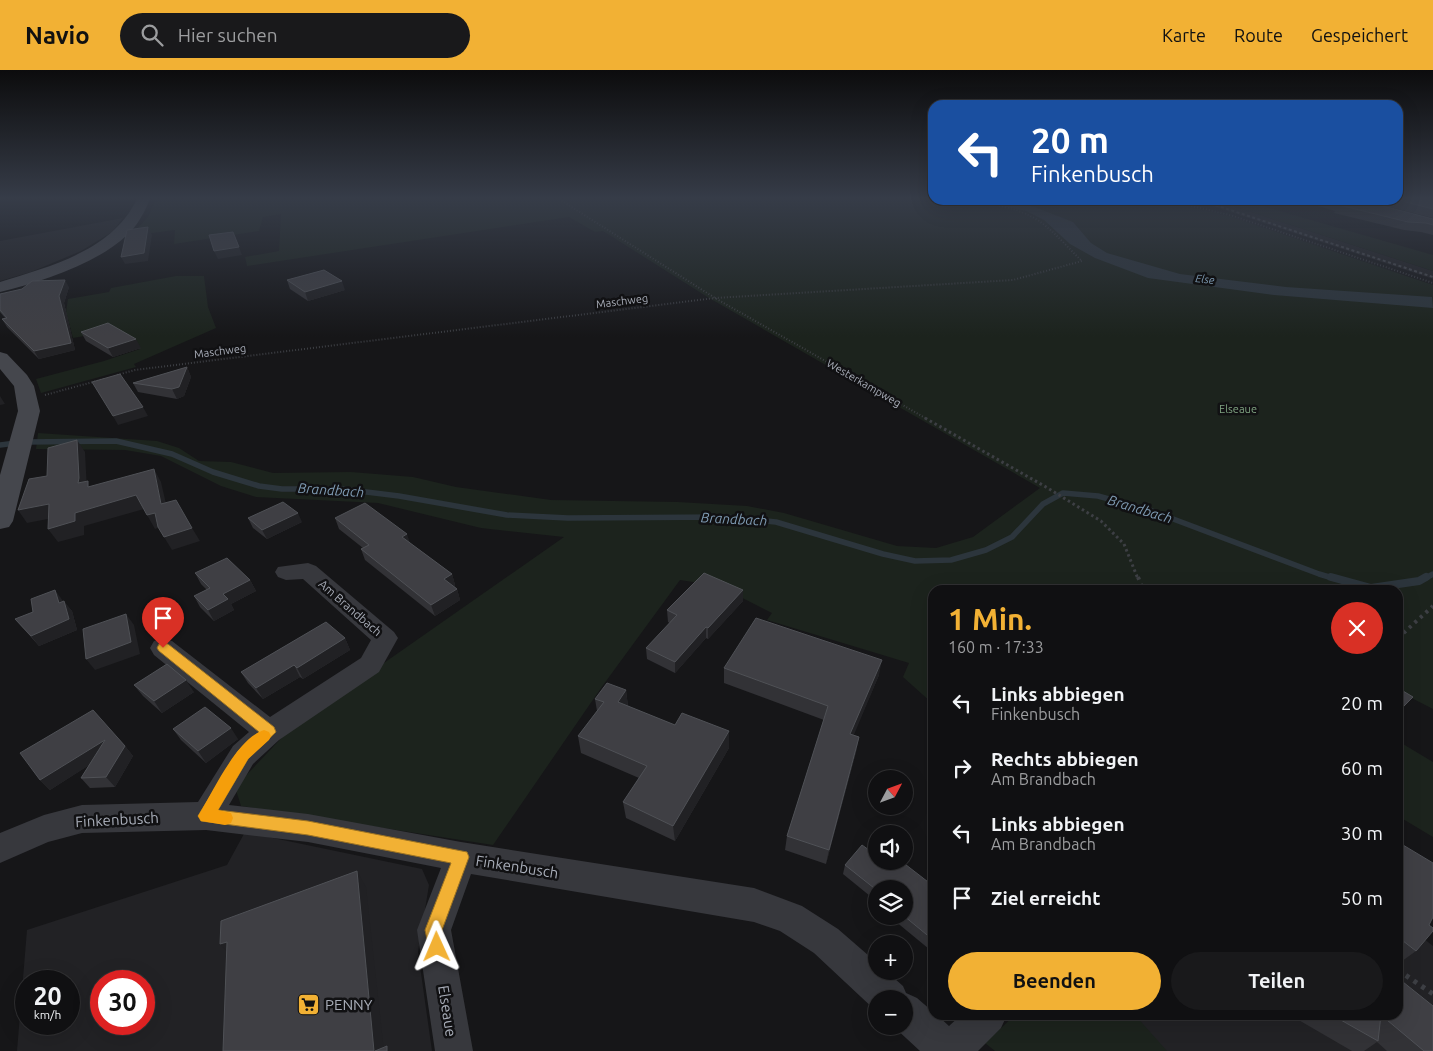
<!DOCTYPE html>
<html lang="de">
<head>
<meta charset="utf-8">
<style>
	body { margin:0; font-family:Ubuntu,sans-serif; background:#19191b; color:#f1f3f6; height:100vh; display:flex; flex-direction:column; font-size:19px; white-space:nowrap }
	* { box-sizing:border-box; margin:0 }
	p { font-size:16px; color:#9c9d9f }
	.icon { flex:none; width:28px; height:28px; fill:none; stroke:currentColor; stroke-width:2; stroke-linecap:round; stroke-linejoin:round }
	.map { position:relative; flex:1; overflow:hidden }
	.details { position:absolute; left:928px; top:515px; width:475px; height:435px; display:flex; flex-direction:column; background:#101012; border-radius:15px; box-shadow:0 5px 20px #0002,0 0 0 1px #303032 }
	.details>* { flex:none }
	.guide { position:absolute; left:928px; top:30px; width:475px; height:105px; border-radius:15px; box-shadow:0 5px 20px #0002,0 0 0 1px #303032; background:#1a4fa0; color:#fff; overflow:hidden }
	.needle { width:32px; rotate:49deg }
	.tools { position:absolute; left:868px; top:700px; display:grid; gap:10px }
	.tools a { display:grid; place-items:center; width:45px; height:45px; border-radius:50%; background:#101012; box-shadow:0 5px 20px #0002,0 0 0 1px #303032; font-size:25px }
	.speed { position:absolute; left:15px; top:900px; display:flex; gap:10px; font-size:25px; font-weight:700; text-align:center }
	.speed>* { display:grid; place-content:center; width:65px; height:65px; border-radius:50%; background:#101012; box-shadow:0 5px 20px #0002,0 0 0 1px #303032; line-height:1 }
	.speed small { font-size:12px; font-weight:400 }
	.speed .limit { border:8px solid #d22; background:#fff; color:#111 }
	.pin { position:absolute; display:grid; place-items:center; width:42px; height:42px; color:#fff; margin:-51px -21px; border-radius:50% 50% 50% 0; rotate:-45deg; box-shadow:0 0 5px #0007 }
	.pin .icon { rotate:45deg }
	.me { position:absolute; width:55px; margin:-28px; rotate:359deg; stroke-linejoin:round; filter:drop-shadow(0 0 4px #0008) }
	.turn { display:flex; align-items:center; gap:18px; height:105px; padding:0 20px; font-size:22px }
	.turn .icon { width:65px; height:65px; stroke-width:2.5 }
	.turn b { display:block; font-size:35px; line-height:42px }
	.round { display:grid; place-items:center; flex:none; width:52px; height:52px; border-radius:26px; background:#19191b }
	.overview { display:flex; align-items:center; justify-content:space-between; height:85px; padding:0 20px }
	h1 { font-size:30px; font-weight:600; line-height:38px; color:#f2b134 }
	.button { display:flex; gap:10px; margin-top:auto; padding:10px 20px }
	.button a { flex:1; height:58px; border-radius:30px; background:#f2b134; color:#111; font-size:20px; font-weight:600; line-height:58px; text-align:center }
	.button a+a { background:#19191b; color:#f1f3f6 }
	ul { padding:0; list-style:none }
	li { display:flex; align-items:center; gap:15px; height:65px; padding:0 20px }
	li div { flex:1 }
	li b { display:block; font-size:19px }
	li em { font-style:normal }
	header { display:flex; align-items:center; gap:30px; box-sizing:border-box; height:70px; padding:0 25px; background:#f2b134; color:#111 }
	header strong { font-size:24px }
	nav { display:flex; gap:28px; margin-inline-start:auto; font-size:18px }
	.search { width:350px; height:45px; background:#19191b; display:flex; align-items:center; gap:12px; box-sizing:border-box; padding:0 18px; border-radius:28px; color:#9c9d9f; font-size:19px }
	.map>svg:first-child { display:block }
	.built { fill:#222225; fill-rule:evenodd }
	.green { fill:#1c231d }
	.water { fill:#2c353c }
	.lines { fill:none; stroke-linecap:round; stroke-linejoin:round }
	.stream-far1 { stroke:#2c353c; stroke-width:5.5 }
	.stream { stroke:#2c353c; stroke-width:8 }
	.path-far3 { stroke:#3d3f44; stroke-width:2; stroke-dasharray:1 2; stroke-linecap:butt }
	.path-far2 { stroke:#3d3f44; stroke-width:3; stroke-dasharray:2.5 3; stroke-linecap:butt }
	.path-far1 { stroke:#3d3f44; stroke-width:4; stroke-dasharray:3 4.5; stroke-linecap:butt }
	.path { stroke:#3d3f44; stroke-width:5; stroke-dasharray:4 5.5; stroke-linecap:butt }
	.minor { fill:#37383d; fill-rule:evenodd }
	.secondary { fill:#45474d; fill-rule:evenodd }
	.rail { stroke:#4a4c52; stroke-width:2; stroke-dasharray:3 2.5; stroke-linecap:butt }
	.wall { fill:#323236 }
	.shaded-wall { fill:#212124 }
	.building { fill:#3f3f44; stroke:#4f5156 }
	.route { fill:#f2b134; stroke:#9d7322 }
	.slow { fill:#f59e0b }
	.labels { text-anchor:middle; stroke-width:5; stroke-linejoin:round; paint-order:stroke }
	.far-water-label { font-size:11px; font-style:italic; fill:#7f9bb3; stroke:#111113 }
	.far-street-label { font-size:11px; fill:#a8adb8; stroke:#111113 }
	.far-park-label { font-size:11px; fill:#7fa381; stroke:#111113 }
	.street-label { font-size:12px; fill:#a8adb8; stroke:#111113 }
	.water-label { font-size:14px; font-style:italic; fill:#7f9bb3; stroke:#111113 }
	.near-street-label { font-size:15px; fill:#a8adb8; stroke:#111113 }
	.near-poi-label { font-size:15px; fill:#a8adb8; stroke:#111113; text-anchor:start }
</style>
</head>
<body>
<header>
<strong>Navio</strong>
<div class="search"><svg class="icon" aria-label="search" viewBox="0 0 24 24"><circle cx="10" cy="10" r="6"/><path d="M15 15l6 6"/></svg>Hier suchen</div>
<nav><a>Karte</a><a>Route</a><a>Gespeichert</a></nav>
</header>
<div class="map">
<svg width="1433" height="981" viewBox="0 0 1433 981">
	<rect width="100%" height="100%" fill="#161618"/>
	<path class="built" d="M1194,130H1214L1433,201V209Z
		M123,148L112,162L81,181L31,202L0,211V171Z
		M245,762L422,799L429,815L418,882L432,981H17L27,860L227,795ZM26,911H69V954H26ZM101,911H144V954H101Z
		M1398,848L1433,876V981H995L1015,945H1398Z"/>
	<path class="green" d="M156,129L1163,130L1232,147L1433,215V639L1398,621V520H932V633L903,607L909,593L767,550L772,543L719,516L680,510L601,618L493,775L241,736L235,717L291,658L564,467L481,458L378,433L256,427L221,416L161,386L125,380L36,379L38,363L157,371L179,378L199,391L231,392L273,403L351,402L413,407L456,417L551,430L678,432L747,436L784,443L897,476L936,478L973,467L1040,418L709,228L603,161L595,162L569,147L247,196L245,187L279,181L281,144L263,147L259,161L174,174L175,160L130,166L148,147Z
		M1214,130H1241L1433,185V201Z
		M176,206H204L208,237L216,258L134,294L136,297L41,323L36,309L104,291L140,279L113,261L73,268L66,242L68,229L109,222L111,218Z
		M1398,671L1433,692V767L1398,746Z
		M1015,945H1135L1167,981H995L985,973Z"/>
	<path class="water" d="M975,130H1009L1037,138L1073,152L1091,173L1107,183L1180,204L1286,217L1432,227L1433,238L1274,225L1148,208L1095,188L1070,174L1044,150L1026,141Z"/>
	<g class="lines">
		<path class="stream-far1" d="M26,372L116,371L172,384L213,402L259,416L282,419H342L399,426L507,445L568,448L725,447L776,452L883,484L915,491L951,490L986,480L1012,467L1043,434L1063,423L1098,426L1152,441L1319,504L1336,509
			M0,375L16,373
			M1424,509L1433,504"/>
		<path class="stream" d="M1331,507L1371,518L1419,511L1426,507"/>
		<path class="path-far3" d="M559,129L715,228L927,349
			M1168,130L1233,146L1433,213
			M117,305L135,300L715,228L1013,210L1082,191C1068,178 1055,162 1039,151C1016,136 988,133 961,130
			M45,325L104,309"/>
		<path class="path-far2" d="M925,348L1046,417L1101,451L1124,474L1138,509"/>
		<path class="path-far1" d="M1138,507L1143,520
			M1398,568L1433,536"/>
		<path class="path" d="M1398,900L1433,924"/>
		<path class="minor" d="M308,493L316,496L394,562L398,568L379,602L279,670L253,694L229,735L308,744L461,772L754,818L802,836L838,859L876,892V901H886L903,916L906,923L917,928L932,941V945H937L949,956L961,945H1007L1001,958L978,981H920L893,956H904V929H876V941L814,883L780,861L754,852L471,804L451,860L473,981H435L417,860L441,798L308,772L206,760L82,763L48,772L0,793V763L44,745L82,735L198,732L233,676L249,662L154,585L150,578L154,571L163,569L172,571L270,647L361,588L371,570L303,509L286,510L278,507L275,502L278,497Z"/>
		<path class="secondary" d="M137,129H150C144,143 138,155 127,165C97,194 40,212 0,222V212C51,196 112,181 137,129Z
			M0,282L7,284L27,305L34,316L40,341L13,451L9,457L0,459V405L18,341L14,316L0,299Z"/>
		<path class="rail" d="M1200,130L1433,207"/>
	</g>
	<path class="wall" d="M1433,129V148L1363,130H1398Z
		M1298,130H1360L1433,149V165L1421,162L1404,160L1334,143L1335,141Z
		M287,210L345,220L308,231L290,219Z
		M69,217L64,233L75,280L39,289L7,257L2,249L5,248L0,242V224Z
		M81,262L141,278L113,287L86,271Z
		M187,297L191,307L184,326L177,329L138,322L133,313Z
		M248,448L302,452L267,469L253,458Z
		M335,448L410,473L452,504L455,515L454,516L457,519L460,530L435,546L365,490L361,479L363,478L339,459Z
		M195,503L250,510L256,521L231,534L234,540L214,551L200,537L194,526L207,520L201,514Z
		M743,520V531L708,569L706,568L675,603L647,589L646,578L670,553L668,552L667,540Z
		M63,531L72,541L77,560L39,576L15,549Z
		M345,568L350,580L303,609L300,607L263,629L248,613L241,602Z
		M724,598L879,605L853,665L859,667L856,682L826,794L785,780L787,766L824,650L724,613Z
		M134,615L194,622L162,643L143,626Z
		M1398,618L1413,627L1398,643Z
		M626,620L628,636L729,678L675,771L626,748L623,732L639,708L581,683L578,666L597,641L595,629Z
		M173,659L238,669L206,693L181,670Z
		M125,676L133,686L115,717L90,718L81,708L89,695L50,720L40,710Z
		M1398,772L1416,881L1398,894Z
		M845,795L891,796L932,815V874L929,879L889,846H904L876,819V836L869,830L870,826L843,804Z
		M1290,945H1398L1433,981H1387L1377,972L1364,981H1352Z"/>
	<path class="shaded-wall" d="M148,157L152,165L148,191L125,194L121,187Z
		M239,177L242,185L218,189L214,181Z
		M65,210L69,217L64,233L75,280L39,289L34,281Z
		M342,211L345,220L308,231L305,222Z
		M136,269L141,278L113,287L108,278Z
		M187,297L191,307L184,326L177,329L172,319Z
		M0,326L5,334L0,335Z
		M143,337L148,346L118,355L113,346Z
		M77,370L85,382L87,421L78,413Z
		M154,399L161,412L169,447L161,434Z
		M136,425L144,439L84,456V465L58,472L48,459L75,443Z
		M49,434L58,447L27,453L18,440Z
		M155,443L163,456L155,459L147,445Z
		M298,443L302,452L267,469L262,460Z
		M192,458L200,471L172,480L164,467Z
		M407,464L411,476L402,467Z
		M452,504L455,515L447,520L444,509Z
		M250,510L256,521L231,534L234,540L214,551L208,540L223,524Z
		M457,519L460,530L435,546L431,535Z
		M55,520L63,531L59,533Z
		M743,520V531L708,569V558Z
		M64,531L72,541L77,560L39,576L31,566Z
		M126,544L134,555L140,584L95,600L86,589Z
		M706,557V568L675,603V592Z
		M345,568L350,580L303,609L297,598Z
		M882,590L879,605L848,679L850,664Z
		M294,595L300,607L263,629L256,618Z
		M186,610L194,622L162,643L154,631Z
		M626,620L628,637L618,632Z
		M231,658L238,669L206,693L198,681Z
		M729,661V678L675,771L673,756Z
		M859,667L856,682L826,794L829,780Z
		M105,670L113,680L50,720L40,710Z
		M125,676L133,686L115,717L106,707Z
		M357,801L366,817L384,981H374Z
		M227,872L234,889L220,874Z"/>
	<path class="building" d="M1398,129H1433V139L1398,130Z
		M1329,130H1360L1433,149V155L1426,153L1408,152L1339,135L1342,134Z
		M148,157L144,183L121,187L127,160Z
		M233,162L239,177L214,181L209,165Z
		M324,200L342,211L305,222L287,210Z
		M65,210L59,226L71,273L34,281L2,249L7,248L0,240V224L22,219L32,211Z
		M108,253L136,269L108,278L81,262Z
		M187,297L179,317L172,319L133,313Z
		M120,304L143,337L113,346L92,312Z
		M77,370L79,408L78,413L88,411V417L154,399L161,434L176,430L192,458L164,467L158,457L155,443L147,445L136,425L75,443V451L48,459L49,434L18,440L29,409L47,406L48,378Z
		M283,432L298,443L262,460L248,448Z
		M365,433L407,464L402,467L452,504L444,509L457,519L431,535L361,479L369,475L335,448Z
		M227,488L250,510L223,524L228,529L208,540L194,526L210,518L195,503Z
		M704,503L743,520L708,558L706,557L675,592L646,578L677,545L667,540Z
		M55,520L59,533L64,531L69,549L31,566L15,549L33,542L31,529Z
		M126,544L131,572L86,589L83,559Z
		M756,548L882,590L850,664L859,667L829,780L787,766L828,636L724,598Z
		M326,552L345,568L297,598L294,595L256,618L241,602Z
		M167,594L186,610L154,631L134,615Z
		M607,613L626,620L618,632L675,655L682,643L729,661L673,756L623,732L647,696L578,666L604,632L595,629Z
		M1398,618L1413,627L1401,639L1398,637Z
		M205,637L231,658L198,681L173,659Z
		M93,640L125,676L106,707L81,708L105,670L40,710L20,683Z
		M1398,772L1433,793V847L1429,855L1433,858V861L1416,881L1398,867Z
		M862,775L876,785V791H884L891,796L895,791H901L932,815V869L904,846V819H876V824L871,821L874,818L845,795Z
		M357,801L374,981H223L227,872L220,874L221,851Z
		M1398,908L1433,936V981H1424L1381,945L1378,971L1332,945H1398Z
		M387,976V981H375Z"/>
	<linearGradient id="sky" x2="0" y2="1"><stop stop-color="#0c0c0d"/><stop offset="0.48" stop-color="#363c48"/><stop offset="1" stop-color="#363c48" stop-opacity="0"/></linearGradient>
	<rect width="1433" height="267" fill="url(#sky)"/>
	<path class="route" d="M163,573L168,574L274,657L276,662L248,689L218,740L308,751L467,782L469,787L442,860L446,877L443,884L437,886L430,884L425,860L451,793L308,765L201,751L198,746L201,741L238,681L259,662L159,581L157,578L159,574Z"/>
	<path class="slow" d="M264,660L269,662L271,666L269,670L248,689L218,740L231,743L233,748L231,753L225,755L201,751L198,746L201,741C215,718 237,669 264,660Z"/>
	<defs>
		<symbol id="supermarket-square" viewBox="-11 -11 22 22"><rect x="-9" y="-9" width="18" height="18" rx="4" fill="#f2b134" stroke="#111113"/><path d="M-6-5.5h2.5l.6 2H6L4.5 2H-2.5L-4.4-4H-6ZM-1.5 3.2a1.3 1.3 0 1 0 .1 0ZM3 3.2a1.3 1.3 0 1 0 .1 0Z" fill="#111"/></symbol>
	</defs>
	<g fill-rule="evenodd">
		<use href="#supermarket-square" x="296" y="922" width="25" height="25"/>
	</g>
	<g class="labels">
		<g class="far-water-label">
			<text transform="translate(1205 209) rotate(6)" y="4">Else</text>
		</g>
		<g class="far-street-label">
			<text transform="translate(622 231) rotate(-7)" y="4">Maschweg</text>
			<text transform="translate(220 281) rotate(-7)" y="4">Maschweg</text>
			<text transform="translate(864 313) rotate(30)" y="4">Westerkampweg</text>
		</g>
		<g class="far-park-label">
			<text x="1238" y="343">Elseaue</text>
		</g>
		<g class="street-label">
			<text transform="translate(350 538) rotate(41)" y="4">Am Brandbach</text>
		</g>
		<g class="water-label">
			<text transform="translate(331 420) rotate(4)" y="5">Brandbach</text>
			<text transform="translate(1140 439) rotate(17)" y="5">Brandbach</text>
			<text transform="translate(734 449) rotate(3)" y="5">Brandbach</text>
		</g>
		<g class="near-street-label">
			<text transform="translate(117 750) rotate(-3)" y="5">Finkenbusch</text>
			<text transform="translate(517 797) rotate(9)" y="5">Finkenbusch</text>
			<text transform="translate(447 941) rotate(81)" y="5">Elseaue</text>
		</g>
		<g class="near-poi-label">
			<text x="325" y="940">PENNY</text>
		</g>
	</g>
</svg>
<div class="tools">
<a><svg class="needle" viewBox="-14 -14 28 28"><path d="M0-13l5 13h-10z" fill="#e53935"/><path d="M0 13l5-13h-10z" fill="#9c9d9f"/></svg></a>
<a><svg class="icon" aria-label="sound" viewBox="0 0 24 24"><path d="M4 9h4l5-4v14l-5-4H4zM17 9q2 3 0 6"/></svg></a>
<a><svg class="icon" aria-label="layers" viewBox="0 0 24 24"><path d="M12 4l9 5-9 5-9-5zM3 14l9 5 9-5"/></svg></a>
<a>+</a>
<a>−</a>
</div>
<div class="speed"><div>20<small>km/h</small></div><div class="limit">30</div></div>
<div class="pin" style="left:163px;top:578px;background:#d93025"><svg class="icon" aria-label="arrive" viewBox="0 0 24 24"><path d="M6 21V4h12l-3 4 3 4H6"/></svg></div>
<svg class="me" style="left:437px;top:877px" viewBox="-20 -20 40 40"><path d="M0-17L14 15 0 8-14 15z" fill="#f2b134" stroke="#fff" stroke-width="4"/></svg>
<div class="guide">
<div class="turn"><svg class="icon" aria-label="left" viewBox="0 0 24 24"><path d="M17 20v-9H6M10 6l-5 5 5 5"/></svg><div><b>20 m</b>Finkenbusch</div></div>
</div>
<section class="details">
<div class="overview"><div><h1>1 Min.</h1><p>160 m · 17:33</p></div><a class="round" style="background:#d93025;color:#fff"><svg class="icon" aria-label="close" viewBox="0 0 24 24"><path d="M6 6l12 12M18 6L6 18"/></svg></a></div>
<ul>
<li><svg class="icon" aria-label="left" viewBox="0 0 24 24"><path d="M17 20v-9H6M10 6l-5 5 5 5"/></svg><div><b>Links abbiegen</b><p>Finkenbusch</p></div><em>20 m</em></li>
<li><svg class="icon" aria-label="right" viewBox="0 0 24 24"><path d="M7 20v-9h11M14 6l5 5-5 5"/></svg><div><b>Rechts abbiegen</b><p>Am Brandbach</p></div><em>60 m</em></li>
<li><svg class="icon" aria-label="left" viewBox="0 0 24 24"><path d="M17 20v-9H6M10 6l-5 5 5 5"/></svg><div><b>Links abbiegen</b><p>Am Brandbach</p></div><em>30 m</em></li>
<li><svg class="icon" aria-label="arrive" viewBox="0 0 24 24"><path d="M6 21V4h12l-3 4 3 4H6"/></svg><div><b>Ziel erreicht</b></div><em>50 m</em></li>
</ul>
<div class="button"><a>Beenden</a><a>Teilen</a></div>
</section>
</div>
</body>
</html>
